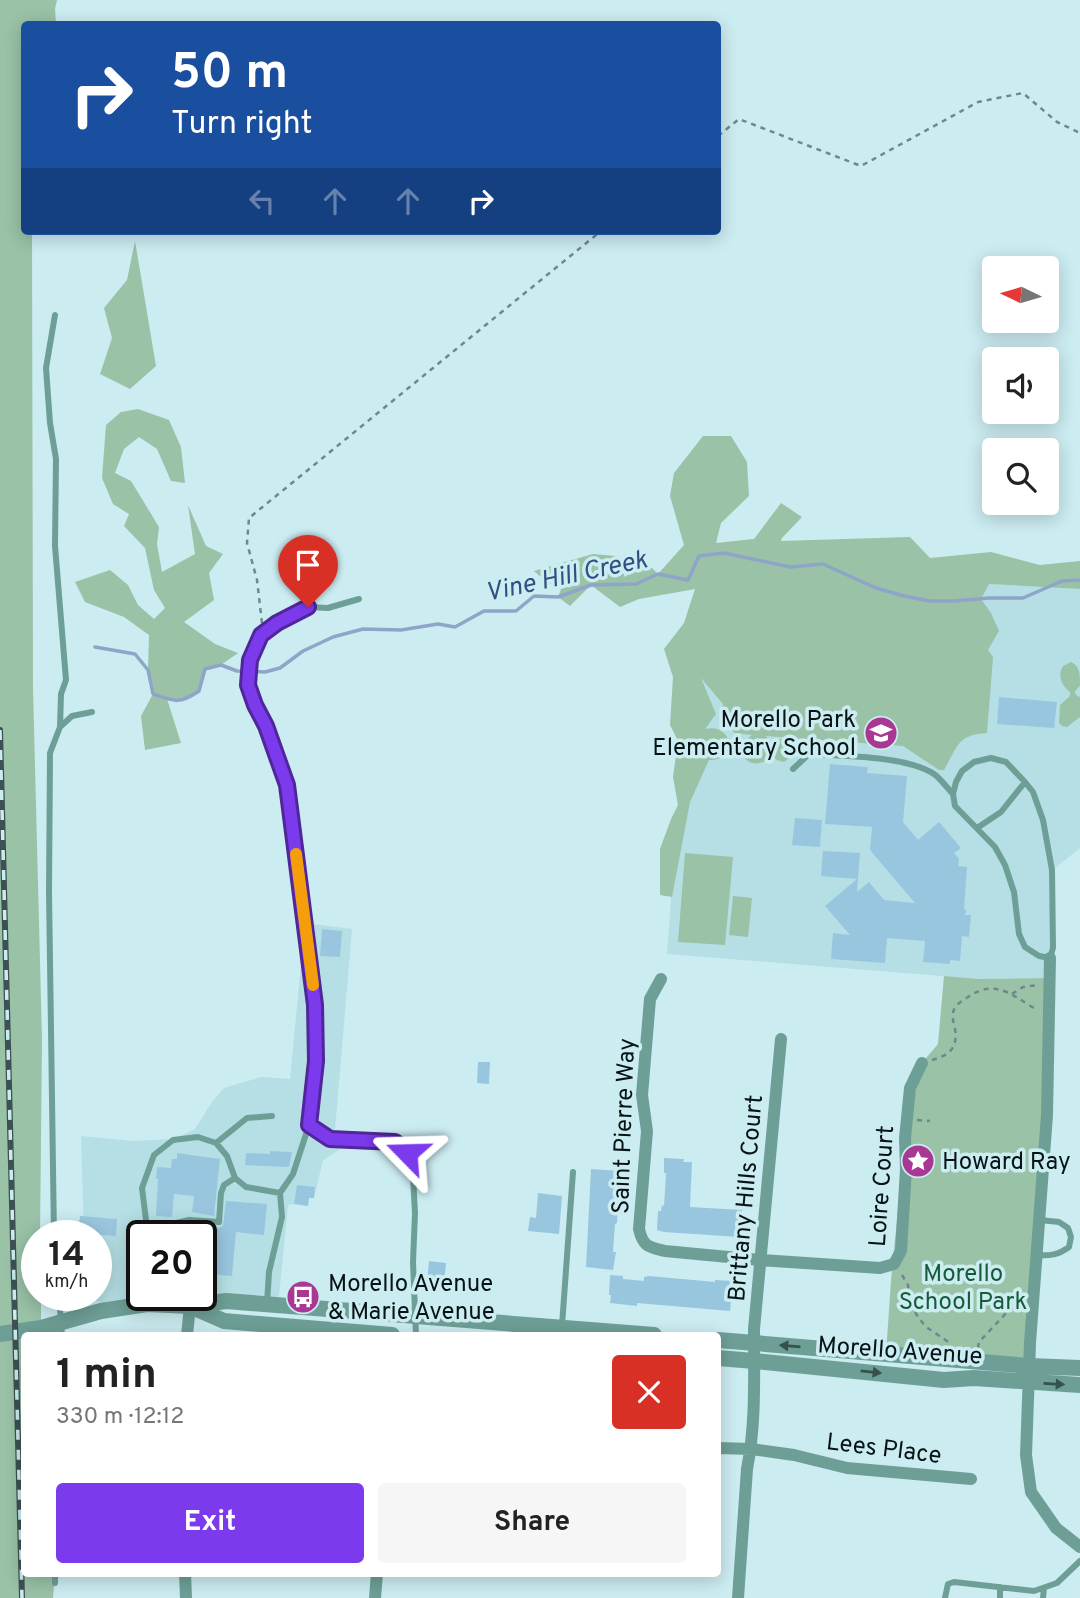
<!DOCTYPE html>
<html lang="en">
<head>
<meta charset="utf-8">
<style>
	body { margin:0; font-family:Overpass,sans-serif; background:#f6f6f6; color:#222; height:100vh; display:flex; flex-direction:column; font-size:26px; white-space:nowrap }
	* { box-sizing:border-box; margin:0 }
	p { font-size:23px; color:#767676 }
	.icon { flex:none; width:38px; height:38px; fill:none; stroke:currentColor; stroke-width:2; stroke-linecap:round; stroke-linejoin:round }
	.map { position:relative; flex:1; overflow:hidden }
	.drawer { position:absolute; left:21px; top:1332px; width:700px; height:245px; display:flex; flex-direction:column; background:#fff; border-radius:7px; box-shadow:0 4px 18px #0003 }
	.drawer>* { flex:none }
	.top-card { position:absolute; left:21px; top:21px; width:700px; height:214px; border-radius:7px; box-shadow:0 4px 18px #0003; background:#1a4fa0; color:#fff; overflow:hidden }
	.needle { width:46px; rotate:275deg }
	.controls { position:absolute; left:982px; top:256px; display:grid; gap:14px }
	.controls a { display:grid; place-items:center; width:77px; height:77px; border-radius:7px; background:#fff; box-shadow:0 4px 18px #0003; font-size:35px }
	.speed { position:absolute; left:21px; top:1220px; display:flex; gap:14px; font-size:35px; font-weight:700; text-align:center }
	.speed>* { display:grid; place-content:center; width:91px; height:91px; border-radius:50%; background:#fff; box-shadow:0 4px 18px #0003; line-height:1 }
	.speed small { font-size:18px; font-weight:400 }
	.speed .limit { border:4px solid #111; border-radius:10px; background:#fff; color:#111 }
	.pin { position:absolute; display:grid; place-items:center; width:60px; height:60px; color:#fff; margin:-72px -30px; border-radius:50% 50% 50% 0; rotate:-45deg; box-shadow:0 0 7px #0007 }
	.pin .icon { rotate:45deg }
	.me { position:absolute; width:77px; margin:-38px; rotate:292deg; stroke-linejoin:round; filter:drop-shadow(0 0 5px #0008) }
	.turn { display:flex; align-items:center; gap:24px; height:147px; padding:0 35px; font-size:32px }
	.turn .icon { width:91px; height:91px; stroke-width:2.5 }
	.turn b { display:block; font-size:49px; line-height:60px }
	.lanes { display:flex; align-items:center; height:66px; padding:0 35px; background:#0003; justify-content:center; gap:35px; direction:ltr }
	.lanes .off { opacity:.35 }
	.round { display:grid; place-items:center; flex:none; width:74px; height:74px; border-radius:7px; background:#f6f6f6 }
	.head { display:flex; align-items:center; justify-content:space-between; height:119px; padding:0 35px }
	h1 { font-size:42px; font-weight:700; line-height:52px }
	.button { display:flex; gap:14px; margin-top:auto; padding:14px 35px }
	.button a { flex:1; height:80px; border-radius:7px; background:#7c3aed; color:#fff; font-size:28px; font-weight:700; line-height:80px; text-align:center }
	.button a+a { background:#f6f6f6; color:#222 }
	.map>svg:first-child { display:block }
	.built { fill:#b5dfe4; fill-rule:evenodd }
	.green { fill:#99c2a7 }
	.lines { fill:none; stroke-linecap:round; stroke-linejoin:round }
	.stream { stroke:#8ea5c9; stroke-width:3.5 }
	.building { fill:#99c6df }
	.path { stroke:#70878b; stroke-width:2.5; stroke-dasharray:5 5; stroke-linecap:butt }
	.service { stroke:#6e9f96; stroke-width:6 }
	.minor { stroke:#6e9f96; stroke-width:12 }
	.tertiary { stroke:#6e9f96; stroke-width:16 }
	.rail-casing { stroke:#3e5053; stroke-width:6 }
	.rail { stroke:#cbecf1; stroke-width:3.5; stroke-dasharray:10; stroke-linecap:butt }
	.oneway { fill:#35524f }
	.route-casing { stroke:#51269a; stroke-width:18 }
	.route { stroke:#7c3aed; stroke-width:12 }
	.slow { stroke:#f59e0b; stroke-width:12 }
	.labels { text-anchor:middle; stroke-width:7; stroke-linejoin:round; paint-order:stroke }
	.poi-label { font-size:24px; fill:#071315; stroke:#cbecf1; text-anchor:start }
	.street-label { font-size:24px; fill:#071315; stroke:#cbecf1 }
	.park-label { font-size:24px; fill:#165b38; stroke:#cbecf1 }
	.water-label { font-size:26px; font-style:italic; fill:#315081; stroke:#cbecf1 }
</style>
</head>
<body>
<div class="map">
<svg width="1080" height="1598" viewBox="0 0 1080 1598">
	<rect width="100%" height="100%" fill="#cbecf1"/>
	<path class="built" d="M697,567L1080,589V848L1053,870L1050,978L979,979L667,954L688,661Z
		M305,923L352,929L335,1130L346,1136L345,1146L323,1160L314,1198H309L308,1206L294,1204L288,1205L278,1306L118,1309L86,1297V1295H96V1236L84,1235L81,1136L132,1141L174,1139L195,1129L212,1102L224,1088L261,1077L290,1079ZM142,1236H201V1295H142Z"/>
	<path class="green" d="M0,0H57L55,9L56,24H24V231H32L33,688L42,1040L40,1235L37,1236V1295H41V1327L61,1322L62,1335H24V1573H55L53,1598H0Z
		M135,241L156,366L130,389L100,374L112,338L104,308L127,280Z
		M138,409L169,420L181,447L185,483L171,481L157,449L139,437L124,449L115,473L131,481L159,527L157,544L162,572L195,554L188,505L206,546L223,554L209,573L214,600L184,622L215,644L238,653L221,665L205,669L199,691L185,700L167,699L181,743L145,750L141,716L153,694L148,670L149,635L124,617L85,602L75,582L110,570L128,585L138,605L154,619L165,608L154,590L145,548L124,526L129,514L113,504L102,478L106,425L121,412Z
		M703,436H731L747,462L749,496L721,523L716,543L754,539L781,503L802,517L782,538L781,541L910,537L930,558L991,552L1040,565L1080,561V589L989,584L981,599L991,613L999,631L988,650L993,657L987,733C957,735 958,746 944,770H939L903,746L766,736L772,744L778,739L788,740L793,746L792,756L784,762L777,760L772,756C751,776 730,751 752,735L735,733L720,720L723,704L701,678L716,714L705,729C734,723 738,761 709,760L690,802L672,897L660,895V849L671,819L678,805L673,777L678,741L670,725L673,677L664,649L684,623L695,589L639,599L620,607L591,585L570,606L558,597L565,579L549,584L534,571L593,554L615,556L625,577L644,560L658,574L684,545L670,496L674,473Z
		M1071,662C1080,666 1080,674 1080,686L1075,691L1076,695L1080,697V717L1067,727L1062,726L1059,723L1060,705L1070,696V692C1062,686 1057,676 1063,666Z
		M685,853L733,857L725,945L678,942Z
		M733,896L752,898L748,937L729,935Z
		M944,976L979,979L1050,978L1029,1366L886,1354L891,1281L905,1138L922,1063L938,1044Z"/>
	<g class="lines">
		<path class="stream" d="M95,647L135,654L148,670L153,694C175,702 180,704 199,691L205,669L221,665L237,671L265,672L280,668L303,651L333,637L363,629L401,630L438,624L455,627L484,611H516L534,596L558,597L591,585L636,584L658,574L688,580L699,556L724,553L790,567L823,564L876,588L904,596L930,601H954L989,598H1023L1062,581L1080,580"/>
	</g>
	<path class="building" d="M999,697L1057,702L1054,728L997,724Z
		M830,764L868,767L867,773L907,776L903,822L918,840L939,822L961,848L954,853L959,859L958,866L967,867L964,909L966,910L965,915H971L969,937L962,936L960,961L950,960V964L923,962L925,941L887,938L885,963L831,959L833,933L850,935L825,906L857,879L821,876L823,851L860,853L857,892L869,882L884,900L915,903L870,850L872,827L825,824Z
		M795,818L822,820L820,847L792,845Z
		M322,929L342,931L340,957L320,956Z
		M478,1062H490L489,1084L477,1083Z
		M270,1151L292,1152L289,1167L245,1165L246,1153L270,1154Z
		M177,1153L220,1159L214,1216L192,1212L194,1196L174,1194L172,1217L156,1216L158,1179H156L157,1167L171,1168L172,1159H177Z
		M664,1158L682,1159H684L683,1162H692L690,1207L742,1210V1216H744L743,1235L739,1234V1237L664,1232L657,1230L658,1211H661L662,1205L664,1206L666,1173H664Z
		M591,1169L620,1171L617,1223L615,1224L613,1252H616L613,1270L586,1267Z
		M297,1185L315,1187L314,1198H309L308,1206L294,1204Z
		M538,1193L562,1196L559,1234L528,1231L530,1217L536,1218Z
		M226,1201L267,1204L264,1235L236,1232L232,1276L201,1273L202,1227L219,1228L223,1226Z
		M80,1216L117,1219L116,1236L78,1233Z
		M429,1261L446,1263L444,1283L427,1282Z
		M610,1275L623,1276V1279L644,1281V1277L649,1276L715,1282V1280L733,1281L730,1311L637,1303V1306L610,1303L611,1295H609Z"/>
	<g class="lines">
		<path class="path" d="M718,136L739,119L861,166L978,102L1023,93L1057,122L1080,133
			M262,623L257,580L247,543L249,518L601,231
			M1012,994L1023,987L1038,985
			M932,1060C949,1055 958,1049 955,1029C954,1024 952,1018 953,1013C954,1005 962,1001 968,997C993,980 1009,992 1032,1007L1035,1008
			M917,1120L930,1121
			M902,1275L908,1285L911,1305L918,1317L926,1327L947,1341V1345
			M978,1348L979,1342L1011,1308L1022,1309"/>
		<path class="service" d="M55,315L46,368L50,423L56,459L55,546L66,680L61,694L60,727
			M991,758L1006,762L1025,782L1033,792L1043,820L1052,870L1053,948L1050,958L1039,956L1025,947L1019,934L1014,892L1005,865L995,847L955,806L953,794L956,782L962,771L974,762Z
			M793,769L809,754C842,756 907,756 934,774C941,779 947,788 953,794
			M977,828L1001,812L1025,782
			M309,1125L330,1139L395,1142L407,1153L413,1176L415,1213L413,1262L416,1335
			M216,1143L247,1118L272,1116
			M148,1230L189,1220L219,1222L221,1193L224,1185L235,1178
			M54,1236L49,892L50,753L60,727L72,716L92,712
			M148,1236L142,1188L154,1155L173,1140L198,1137L216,1143L227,1156L235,1178L246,1187L280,1193
			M1036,1255C1050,1256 1058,1255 1069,1247L1071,1237L1068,1228L1059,1222L1040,1220
			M59,1295L62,1335
			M267,1303L269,1272L282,1217L280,1193L293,1174L309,1125L316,1061L315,1005L287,785L266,726L255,704L248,685L250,660L261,635L277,623L308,607L328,608L359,599
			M562,1326L573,1172
			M55,1573V1583
			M945,1598L948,1584L954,1582L1034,1591L1057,1583L1080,1561
			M1000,1598V1587
			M1043,1598L1044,1588"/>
		<path class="minor" d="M1050,958L1047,1115L1030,1343L1026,1455L1031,1492L1056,1528L1080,1547
			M661,979L650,999L642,1095L647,1131L639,1229C643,1247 649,1247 665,1251L760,1260L880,1268L894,1264L901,1251L906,1169L905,1138L910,1088L922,1063
			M187,1335L190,1306
			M718,1448L751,1449L794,1455L847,1468L971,1479
			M185,1573L186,1598
			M375,1598L377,1573
			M738,1598L747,1469C756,1424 754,1376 754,1329L781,1039"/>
		<path class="tertiary" d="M192,1307L224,1321L392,1335
			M0,1334L41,1328L101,1311L147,1304L190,1306L226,1301L654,1335
			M718,1340L1029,1366L1080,1368
			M718,1358L754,1361L944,1380L974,1378L1080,1385"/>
		<defs>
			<path id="rail" d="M0,730L22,1598"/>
		</defs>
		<use href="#rail" class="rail-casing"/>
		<use href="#rail" class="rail"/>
	</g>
	<defs><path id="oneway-solid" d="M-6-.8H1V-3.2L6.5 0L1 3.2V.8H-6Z" transform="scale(1.75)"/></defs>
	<g class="oneway">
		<use href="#oneway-solid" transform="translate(790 1346) rotate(-175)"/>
		<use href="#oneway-solid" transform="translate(871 1372) rotate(6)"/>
		<use href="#oneway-solid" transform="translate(1054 1384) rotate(3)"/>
	</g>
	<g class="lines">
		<defs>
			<path id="route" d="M308,607L277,623L261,635L250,660L248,685L255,705L266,726L287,785L315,1005L316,1061L309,1125L330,1139L395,1142L407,1153"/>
		</defs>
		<use href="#route" class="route-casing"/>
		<use href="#route" class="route"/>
		<path class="slow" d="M296,854L313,985"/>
	</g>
	<defs>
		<symbol id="school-disc" viewBox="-11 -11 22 22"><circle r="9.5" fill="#a93894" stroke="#cbecf1"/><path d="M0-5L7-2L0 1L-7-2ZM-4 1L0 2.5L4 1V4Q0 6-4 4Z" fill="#fff"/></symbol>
		<symbol id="sight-disc" viewBox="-11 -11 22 22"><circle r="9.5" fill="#a93894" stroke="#cbecf1"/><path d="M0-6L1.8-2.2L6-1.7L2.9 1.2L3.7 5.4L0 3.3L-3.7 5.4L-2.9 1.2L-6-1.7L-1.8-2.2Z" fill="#fff"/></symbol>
		<symbol id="bus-disc" viewBox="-11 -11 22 22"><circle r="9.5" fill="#a93894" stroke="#cbecf1"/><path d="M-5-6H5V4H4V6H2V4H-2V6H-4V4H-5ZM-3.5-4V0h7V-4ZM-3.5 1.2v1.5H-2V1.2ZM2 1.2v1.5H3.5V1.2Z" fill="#fff"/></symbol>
	</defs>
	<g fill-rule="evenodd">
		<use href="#school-disc" x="862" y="714" width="38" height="38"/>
		<use href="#sight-disc" x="899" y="1142" width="38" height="38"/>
		<use href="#bus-disc" x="284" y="1278" width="38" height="38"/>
	</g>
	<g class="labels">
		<g class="poi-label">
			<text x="856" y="727" text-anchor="end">Morello Park<tspan x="856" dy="28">Elementary School</tspan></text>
			<text x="942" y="1169">Howard Ray</text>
			<text x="328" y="1291">Morello Avenue<tspan x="328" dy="28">&amp; Marie Avenue</tspan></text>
		</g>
		<g class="street-label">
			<text transform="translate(623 1126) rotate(-88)" y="8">Saint Pierre Way</text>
			<text transform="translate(881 1186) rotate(-86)" y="8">Loire Court</text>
			<text transform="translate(745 1198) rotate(-85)" y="8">Brittany Hills Court</text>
			<text transform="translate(900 1350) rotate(4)" y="8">Morello Avenue</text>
			<text transform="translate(884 1448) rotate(7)" y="8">Lees Place</text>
		</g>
		<g class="park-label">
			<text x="963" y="1281">Morello<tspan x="963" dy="28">School Park</tspan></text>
		</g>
		<g class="water-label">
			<text transform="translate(566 575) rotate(-12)" y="9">Vine Hill Creek</text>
		</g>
	</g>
</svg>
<div class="controls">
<a><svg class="needle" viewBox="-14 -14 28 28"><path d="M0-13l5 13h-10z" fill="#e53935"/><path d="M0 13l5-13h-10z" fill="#767676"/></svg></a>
<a><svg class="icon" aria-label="sound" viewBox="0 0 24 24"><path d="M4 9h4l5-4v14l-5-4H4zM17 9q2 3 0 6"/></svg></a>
<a><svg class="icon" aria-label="search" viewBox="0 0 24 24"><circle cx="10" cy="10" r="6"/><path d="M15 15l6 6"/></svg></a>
</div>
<div class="speed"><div>14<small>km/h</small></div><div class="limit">20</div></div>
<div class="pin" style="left:308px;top:607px;background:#d93025"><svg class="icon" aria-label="arrive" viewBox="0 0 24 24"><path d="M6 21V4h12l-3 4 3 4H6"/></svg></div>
<svg class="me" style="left:407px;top:1153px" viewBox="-20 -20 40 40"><path d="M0-17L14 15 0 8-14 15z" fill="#7c3aed" stroke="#fff" stroke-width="4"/></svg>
<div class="top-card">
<div class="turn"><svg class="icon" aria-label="right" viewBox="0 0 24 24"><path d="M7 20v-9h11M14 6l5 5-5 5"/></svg><div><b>50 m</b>Turn right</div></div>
<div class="lanes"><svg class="icon off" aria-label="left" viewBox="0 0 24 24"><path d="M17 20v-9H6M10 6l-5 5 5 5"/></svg><svg class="icon off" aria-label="ahead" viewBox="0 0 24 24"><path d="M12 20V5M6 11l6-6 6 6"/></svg><svg class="icon off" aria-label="ahead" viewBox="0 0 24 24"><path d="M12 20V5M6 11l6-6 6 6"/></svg><svg class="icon" aria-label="right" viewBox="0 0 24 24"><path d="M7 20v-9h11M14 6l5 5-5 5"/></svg></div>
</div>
<section class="drawer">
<div class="head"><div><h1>1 min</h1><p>330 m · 12:12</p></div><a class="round" style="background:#d93025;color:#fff"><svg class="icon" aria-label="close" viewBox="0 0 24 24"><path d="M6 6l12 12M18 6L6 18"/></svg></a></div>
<div class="button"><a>Exit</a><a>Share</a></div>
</section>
</div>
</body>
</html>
